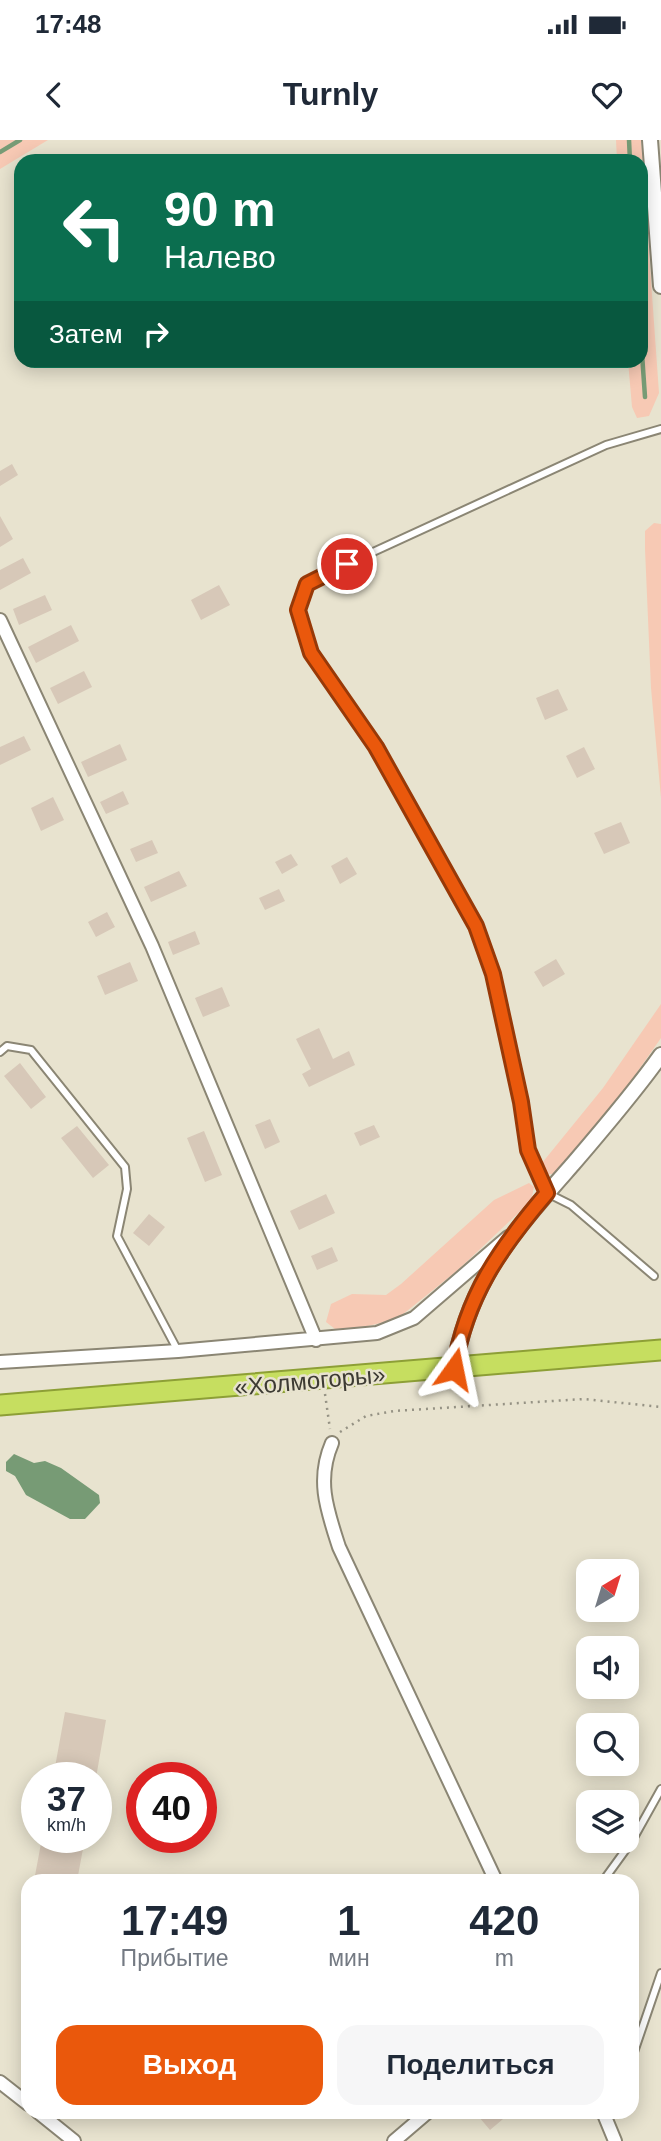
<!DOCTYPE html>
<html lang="ru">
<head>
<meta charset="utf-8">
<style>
	body { margin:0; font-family:Helvetica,sans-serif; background:#f6f6f7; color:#1f2937; height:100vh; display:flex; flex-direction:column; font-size:26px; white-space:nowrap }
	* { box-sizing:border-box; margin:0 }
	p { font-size:23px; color:#747a83 }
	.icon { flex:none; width:38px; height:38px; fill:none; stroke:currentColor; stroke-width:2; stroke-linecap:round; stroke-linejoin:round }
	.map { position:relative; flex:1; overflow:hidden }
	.details { position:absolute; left:21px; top:1734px; width:618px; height:245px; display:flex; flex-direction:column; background:#fff; border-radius:21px; box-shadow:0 4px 18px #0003 }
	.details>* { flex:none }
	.banner { position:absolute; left:14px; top:14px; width:634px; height:214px; border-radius:21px; box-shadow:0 4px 18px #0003; background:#0b6e4f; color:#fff; overflow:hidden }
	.needle { width:46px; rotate:38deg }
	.tools { position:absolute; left:576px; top:1419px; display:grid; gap:14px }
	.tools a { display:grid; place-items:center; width:63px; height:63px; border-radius:14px; background:#fff; box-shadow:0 4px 18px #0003; font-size:35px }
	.speed { position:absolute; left:21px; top:1622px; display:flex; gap:14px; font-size:35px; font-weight:700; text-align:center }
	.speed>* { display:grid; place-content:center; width:91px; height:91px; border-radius:50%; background:#fff; box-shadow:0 4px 18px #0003; line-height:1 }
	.speed small { font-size:18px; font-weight:400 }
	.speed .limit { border:10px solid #d22; background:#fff; color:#111 }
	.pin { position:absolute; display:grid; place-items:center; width:60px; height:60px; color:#fff; margin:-30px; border:4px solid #fff; border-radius:50%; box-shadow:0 2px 7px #0007 }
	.me { position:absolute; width:77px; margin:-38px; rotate:12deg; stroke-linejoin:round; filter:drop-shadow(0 0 5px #0008) }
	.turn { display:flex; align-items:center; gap:24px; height:147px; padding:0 35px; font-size:32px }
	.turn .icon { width:91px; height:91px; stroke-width:2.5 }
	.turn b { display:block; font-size:49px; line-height:60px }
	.then { display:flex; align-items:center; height:66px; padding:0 35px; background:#0003; gap:14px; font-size:26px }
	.eta { display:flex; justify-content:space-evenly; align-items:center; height:119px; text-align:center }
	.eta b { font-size:42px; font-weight:700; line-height:49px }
	.button { display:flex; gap:14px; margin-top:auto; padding:14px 35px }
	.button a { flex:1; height:80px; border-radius:21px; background:#ea580c; color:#fff; font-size:28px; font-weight:700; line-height:80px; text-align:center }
	.button a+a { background:#f6f6f7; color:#1f2937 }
	.status { display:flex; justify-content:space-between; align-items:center; height:49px; padding:0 35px; background:#fff; direction:ltr }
	.status svg { height:19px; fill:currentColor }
	header { display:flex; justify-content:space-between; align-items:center; height:91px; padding:0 35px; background:#fff; font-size:32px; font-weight:700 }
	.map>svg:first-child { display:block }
	.green { fill:#f7c9b4 }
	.water { fill:#779b75 }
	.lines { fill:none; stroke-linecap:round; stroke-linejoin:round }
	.stream { stroke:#779b75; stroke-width:4.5 }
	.building { fill:#d7c8b8 }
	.service-casing { stroke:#8b8674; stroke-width:10 }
	.minor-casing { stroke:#8b8674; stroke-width:16 }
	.tertiary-casing { stroke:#8b8674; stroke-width:18 }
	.trunk-casing { stroke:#8d9f36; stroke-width:23 }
	.path { stroke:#959284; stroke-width:2.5; stroke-dasharray:2 5; stroke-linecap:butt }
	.service { stroke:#fff; stroke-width:6 }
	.minor { stroke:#fff; stroke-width:12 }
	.tertiary { stroke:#fff; stroke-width:14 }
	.trunk { stroke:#c6de60; stroke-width:19 }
	.route-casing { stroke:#983908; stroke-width:18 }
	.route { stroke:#ea580c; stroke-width:12 }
	.labels { text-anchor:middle; stroke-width:5; stroke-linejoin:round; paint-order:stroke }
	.street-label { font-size:24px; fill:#3d3b33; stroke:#e8e3cf }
</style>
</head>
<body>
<div class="status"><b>17:48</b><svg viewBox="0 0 49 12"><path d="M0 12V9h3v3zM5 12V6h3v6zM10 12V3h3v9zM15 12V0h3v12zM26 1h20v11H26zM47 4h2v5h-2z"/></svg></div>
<header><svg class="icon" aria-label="back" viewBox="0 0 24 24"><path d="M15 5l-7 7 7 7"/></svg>Turnly<svg class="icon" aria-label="heart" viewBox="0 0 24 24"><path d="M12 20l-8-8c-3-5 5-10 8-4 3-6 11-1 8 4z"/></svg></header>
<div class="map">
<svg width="661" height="2001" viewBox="0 0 661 2001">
	<rect width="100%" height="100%" fill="#e8e3cf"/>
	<path class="green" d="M0,0H48L0,29Z
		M616,0H641L659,253L649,276L637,278L632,267L628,221L640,220V21H617Z
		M654,383L661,384V658L651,548L645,409V391Z
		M661,864V898L619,958L556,1034H545L541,1029L542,1023L603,948Z
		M529,1043L534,1047L531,1061L458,1130L397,1179L347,1191L335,1189L326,1182L331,1164L352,1154L386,1155L401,1144L494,1060Z"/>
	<path class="water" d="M14,1314L34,1323L45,1321L61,1328L99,1355L100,1363L85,1379H70L26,1355L15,1336L6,1331V1322Z"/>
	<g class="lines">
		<path class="stream" d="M629,0L630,21
			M0,12L20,0
			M640,185L645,257"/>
	</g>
	<path class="building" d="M12,324L18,335L0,346V331Z
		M0,376L13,399L0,407Z
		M23,418L31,433L0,450V430Z
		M219,445L230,465L201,480L191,460Z
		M45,455L52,470L19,485L13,469Z
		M71,485L79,501L36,523L28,507Z
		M84,531L92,547L58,564L50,548Z
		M558,549L568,570L545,580L536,558Z
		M24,596L31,610L0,625V607Z
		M120,604L127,620L88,637L81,622Z
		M584,607L595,629L577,638L566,616Z
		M123,651L129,664L106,674L100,662Z
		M53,657L64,680L41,691L31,668Z
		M621,682L630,703L604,714L594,693Z
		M152,700L158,713L136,722L130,709Z
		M291,714L298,725L282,734L275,722Z
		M347,717L357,734L340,744L331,726Z
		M179,731L187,746L151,762L144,747Z
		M279,749L285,761L265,770L259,758Z
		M107,772L115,787L96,797L88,782Z
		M195,791L200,804L173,815L168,802Z
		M556,819L565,834L543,847L534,832Z
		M130,822L138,841L105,855L97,836Z
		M222,847L230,866L203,877L195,858Z
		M319,888L333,919L349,911L355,925L309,947L302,934L311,929L296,899Z
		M20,923L46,957L31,969L4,936Z
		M270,979L280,1002L265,1009L255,985Z
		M374,985L380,997L360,1006L354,993Z
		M77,986L109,1025L93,1038L61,998Z
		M204,991L222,1035L205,1042L187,998Z
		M326,1054L335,1073L299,1090L290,1071Z
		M149,1074L165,1087L149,1106L133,1093Z
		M332,1107L338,1121L317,1130L311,1116Z
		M65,1572L106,1580L96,1638H53Z
		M42,1698H85L77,1741H34Z
		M485,1972H498L503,1979L490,1990L479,1977Z"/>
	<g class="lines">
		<defs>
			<path id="service" d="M0,912L7,906L31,910L125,1027L127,1049L117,1096L178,1211
				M654,1136L571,1065L547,1053L528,1010L521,962L493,834L476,786L376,607L311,513L298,470L307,444L347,424L606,305L661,289
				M603,1741L632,1701L661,1649
				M632,1918L661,1833"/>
			<path id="minor" d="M0,480L152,806L316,1200
				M0,1222L178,1211L377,1193L414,1178L508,1097
				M332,1303C316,1340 327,1370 339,1407L496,1741
				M0,1942L28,1964
				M38,1972L74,2001
				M603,1972L615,2001
				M394,2001L428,1972"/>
			<path id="tertiary" d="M650,0L661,146
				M454,1229C469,1139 515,1090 573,1024C603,989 634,953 661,915"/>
			<path id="trunk" d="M0,1265L661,1210"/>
		</defs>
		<use href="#service" class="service-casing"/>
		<use href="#minor" class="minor-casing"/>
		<use href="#tertiary" class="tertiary-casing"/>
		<use href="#trunk" class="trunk-casing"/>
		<path class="path" d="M325,1254L330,1289
			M340,1292L366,1276L394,1271L584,1259L661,1267"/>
		<use href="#service" class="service"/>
		<use href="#minor" class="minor"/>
		<use href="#tertiary" class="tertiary"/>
		<use href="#trunk" class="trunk"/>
	</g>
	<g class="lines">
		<defs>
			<path id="route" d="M347,424L307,444L298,470L311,513L376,607L476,786L493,834L521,962L528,1010L547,1053C500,1108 466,1156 454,1229"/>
		</defs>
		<use href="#route" class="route-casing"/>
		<use href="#route" class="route"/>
	</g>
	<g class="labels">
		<g class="street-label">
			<text transform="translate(310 1241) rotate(-5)" y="8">«Холмогоры»</text>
		</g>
	</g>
</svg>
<div class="tools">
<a><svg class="needle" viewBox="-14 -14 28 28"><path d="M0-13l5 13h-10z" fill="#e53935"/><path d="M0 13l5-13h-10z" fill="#747a83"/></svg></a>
<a><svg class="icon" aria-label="sound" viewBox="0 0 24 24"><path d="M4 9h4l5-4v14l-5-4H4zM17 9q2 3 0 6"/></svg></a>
<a><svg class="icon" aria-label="search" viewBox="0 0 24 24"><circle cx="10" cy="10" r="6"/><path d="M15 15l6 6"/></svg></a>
<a><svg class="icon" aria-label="layers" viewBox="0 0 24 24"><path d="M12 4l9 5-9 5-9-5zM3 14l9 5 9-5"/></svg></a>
</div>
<div class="speed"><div>37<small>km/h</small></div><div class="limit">40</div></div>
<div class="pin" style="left:347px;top:424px;background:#d93025"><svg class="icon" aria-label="arrive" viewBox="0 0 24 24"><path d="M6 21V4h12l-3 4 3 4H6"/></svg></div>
<svg class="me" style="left:454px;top:1229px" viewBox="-20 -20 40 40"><path d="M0-17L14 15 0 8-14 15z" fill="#ea580c" stroke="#fff" stroke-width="4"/></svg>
<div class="banner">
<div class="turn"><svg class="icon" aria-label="left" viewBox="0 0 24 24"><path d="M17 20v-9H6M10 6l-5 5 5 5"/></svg><div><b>90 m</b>Налево</div></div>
<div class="then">Затем<svg class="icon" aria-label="right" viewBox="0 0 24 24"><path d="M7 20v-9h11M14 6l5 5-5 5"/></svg></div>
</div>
<section class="details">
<div class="eta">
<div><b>17:49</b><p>Прибытие</p></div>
<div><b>1</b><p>мин</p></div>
<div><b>420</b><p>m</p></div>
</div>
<div class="button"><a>Выход</a><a>Поделиться</a></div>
</section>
</div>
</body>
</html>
